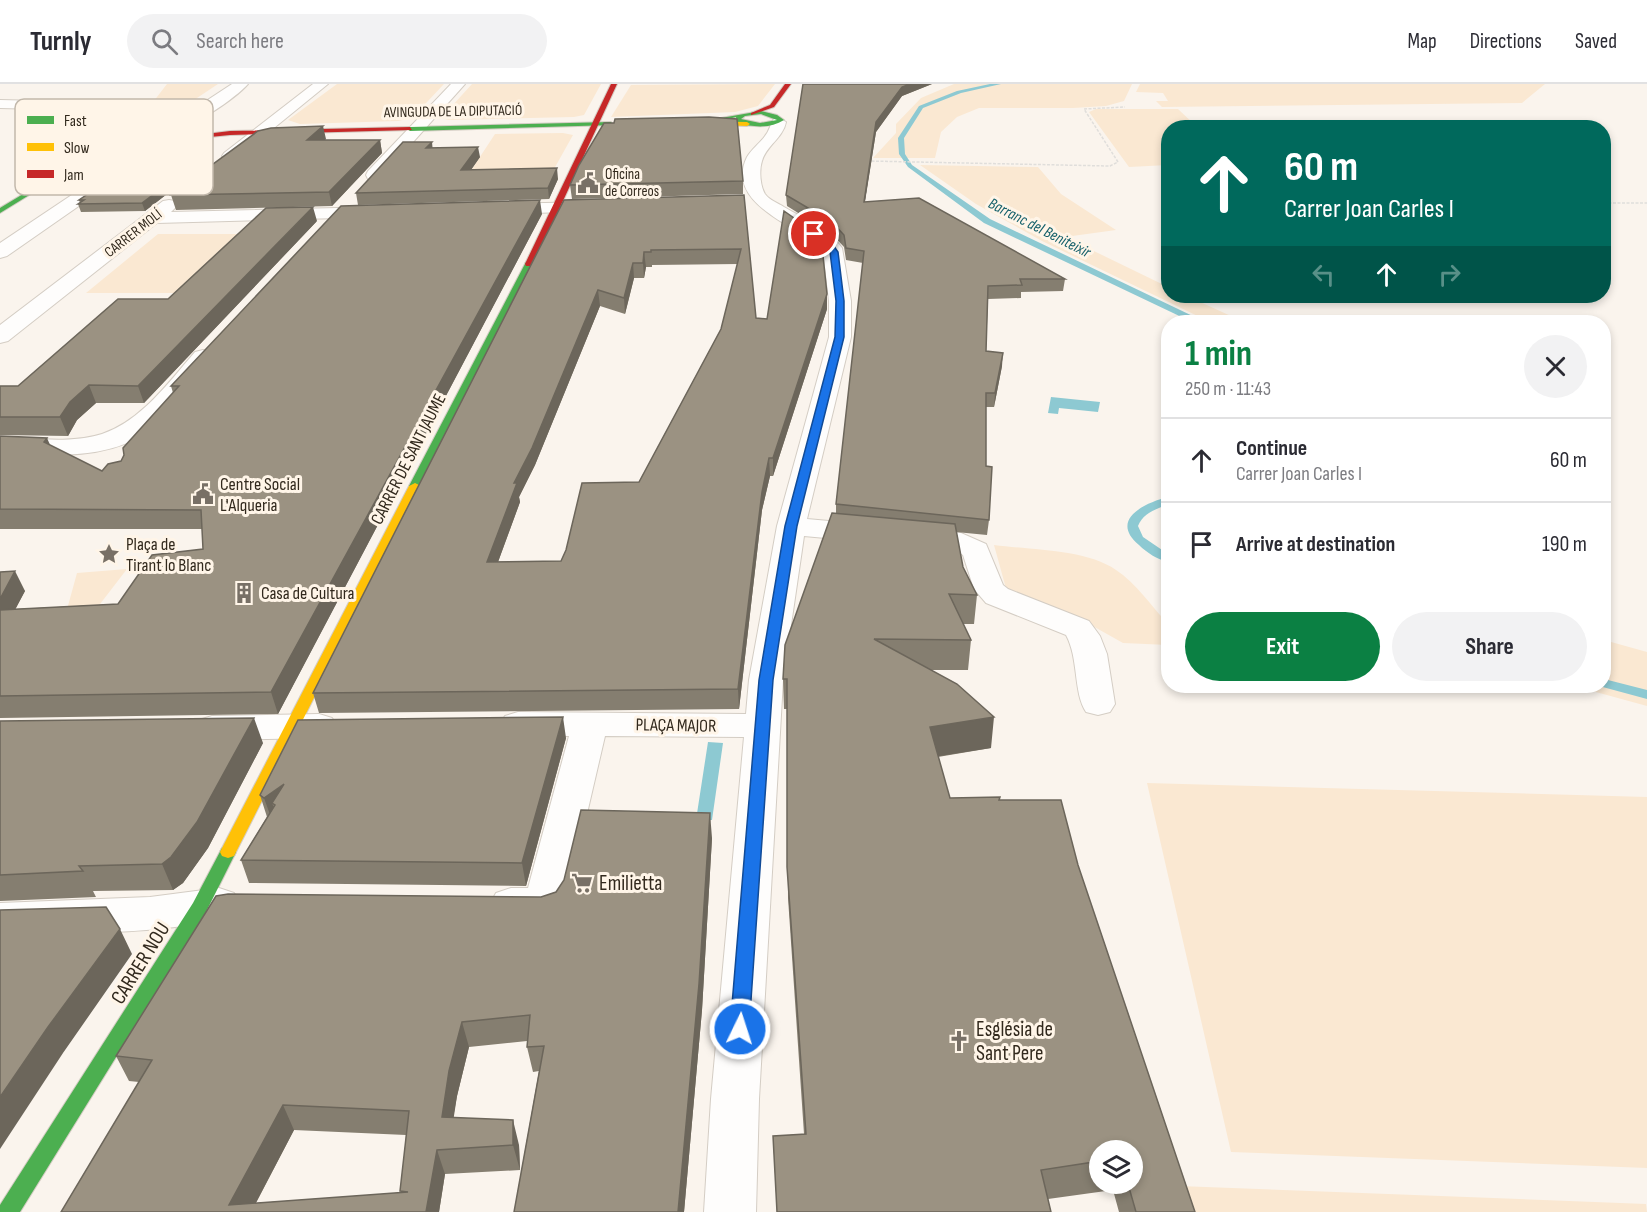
<!DOCTYPE html>
<html lang="en">
<head>
<meta charset="utf-8">
<style>
	body { margin:0; font-family:"Sofia Sans Condensed",sans-serif; background:#f2f2f3; color:#2b2b33; height:100vh; display:flex; flex-direction:column; font-size:22px; white-space:nowrap }
	* { box-sizing:border-box; margin:0 }
	p { font-size:20px; color:#7c7c81 }
	.icon { flex:none; width:33px; height:33px; fill:none; stroke:currentColor; stroke-width:2; stroke-linecap:round; stroke-linejoin:round }
	.map { position:relative; flex:1; overflow:hidden }
	.panel { position:absolute; left:1161px; top:231px; width:450px; height:378px; display:flex; flex-direction:column; background:#fff; border-radius:24px; box-shadow:0 3px 9px #0003 }
	.panel>* { flex:none }
	.guide { position:absolute; left:1161px; top:36px; width:450px; height:183px; border-radius:24px; box-shadow:0 3px 9px #0003; background:#00695c; color:#fff; overflow:hidden }
	.buttons { position:absolute; left:1089px; top:1056px; display:grid; gap:12px }
	.buttons a { display:grid; place-items:center; width:54px; height:54px; border-radius:50%; background:#fff; box-shadow:0 3px 9px #0003; font-size:30px }
	.pin { position:absolute; display:grid; place-items:center; width:51px; height:51px; color:#fff; margin:-26px; border:3px solid #fff; border-radius:50%; box-shadow:0 2px 6px #0007 }
	.me { position:absolute; width:66px; margin:-33px; rotate:4deg; stroke-linejoin:round; filter:drop-shadow(0 0 4px #0008) }
	.turn { display:flex; align-items:center; gap:21px; height:126px; padding:0 24px; font-size:27px }
	.turn .icon { width:78px; height:78px; stroke-width:2.5 }
	.turn b { display:block; font-size:42px; line-height:51px }
	.lanes { display:flex; align-items:center; height:57px; padding:0 24px; background:#0003; justify-content:center; gap:30px; direction:ltr }
	.lanes .off { opacity:.35 }
	.round { display:grid; place-items:center; flex:none; width:63px; height:63px; border-radius:32px; background:#f2f2f3 }
	.headline { display:flex; align-items:center; justify-content:space-between; height:102px; padding:0 24px }
	h1 { font-size:36px; font-weight:700; line-height:45px; color:#0b8043 }
	.cta { display:flex; gap:12px; margin-top:auto; padding:12px 24px }
	.cta a { flex:1; height:69px; border-radius:36px; background:#0b8043; color:#fff; font-size:24px; font-weight:700; line-height:69px; text-align:center }
	.cta a+a { background:#f2f2f3; color:#2b2b33 }
	ul { padding:0; list-style:none }
	li { display:flex; align-items:center; gap:18px; height:84px; padding:0 24px; border-top:2px solid #e1e1e2 }
	li div { flex:1 }
	li b { display:block; font-size:22px }
	li em { font-style:normal }
	header { display:flex; align-items:center; gap:36px; box-sizing:border-box; height:84px; padding:0 30px; background:#fff; border-bottom:2px solid #e1e1e2 }
	header strong { font-size:28px }
	nav { display:flex; gap:33px; margin-inline-start:auto; font-size:21px }
	.search { width:420px; height:54px; background:#f2f2f3; display:flex; align-items:center; gap:15px; box-sizing:border-box; padding:0 21px; border-radius:33px; color:#7c7c81; font-size:22px }
	.map>svg:first-child { display:block }
	.green { fill:#fae8d2 }
	.water { fill:#8dc9d2 }
	.lines { fill:none; stroke-linecap:round; stroke-linejoin:round }
	.stream { fill:#8dc9d2; fill-rule:evenodd }
	.street-casing { stroke:#d4cdc4; stroke-width:2 }
	.fast-casing { stroke:#d4cdc4; stroke-width:2 }
	.slow-casing { stroke:#d4cdc4; stroke-width:2 }
	.jam-casing { stroke:#d4cdc4; stroke-width:2 }
	.path { stroke:#e0dedb; stroke-width:1.5; stroke-dasharray:3 1.5; stroke-linecap:butt }
	.street { fill:#fefdfc; fill-rule:evenodd }
	.fast { fill:#4caf50; fill-rule:evenodd }
	.slow { fill:#ffc107; fill-rule:evenodd }
	.jam { fill:#c62828; fill-rule:evenodd }
	.wall { fill:#857e70; fill-rule:evenodd }
	.shaded-wall { fill:#6c665b }
	.building { fill:#9b9282; stroke:#6c665b; stroke-width:1.5; fill-rule:evenodd }
	.route { fill:#1a73e8; stroke:#114b97; stroke-width:1.5 }
	.labels { text-anchor:middle; stroke-width:6; stroke-linejoin:round; paint-order:stroke }
	.far-street-label { font-size:15px; fill:#32291d; stroke:#fff5e8 }
	.far-poi-label { font-size:15px; fill:#32291d; stroke:#fff5e8; text-anchor:start }
	.far-water-label { font-size:16px; font-style:italic; fill:#16616b; stroke:#fff5e8 }
	.street-label { font-size:18px; fill:#32291d; stroke:#fff5e8 }
	.poi-label { font-size:18px; fill:#32291d; stroke:#fff5e8; text-anchor:start }
	.near-poi-label { font-size:21px; fill:#32291d; stroke:#fff5e8; text-anchor:start }
	.near-street-label { font-size:21px; fill:#32291d; stroke:#fff5e8 }
	.key { fill:#fff5e8; stroke:#c2b8ab; stroke-width:1.5 }
	.key-label { font-size:16px; fill:#32291d }
</style>
</head>
<body>
<header>
<strong>Turnly</strong>
<div class="search"><svg class="icon" aria-label="search" viewBox="0 0 24 24"><circle cx="10" cy="10" r="6"/><path d="M15 15l6 6"/></svg>Search here</div>
<nav><a>Map</a><a>Directions</a><a>Saved</a></nav>
</header>
<div class="map">
<svg width="1647" height="1128" viewBox="0 0 1647 1128">
	<rect width="100%" height="100%" fill="#faf4ed"/>
	<path class="green" d="M167,0H218L167,34L147,29L154,26L150,22Z
		M337,0H444L412,34L398,37L300,40L288,36Z
		M472,0H601L584,31L574,33L448,36L441,34Z
		M775,0L758,22L735,28L611,33L631,1Z
		M954,0H1132L1124,17L1106,22L1073,24H979L957,33L941,48L935,74H873L896,49V40L921,14Z
		M1140,0H1545L1522,19L1162,23L1156,17H1168L1163,9L1136,8Z
		M1096,25H1178L1197,43L1168,44V81L1129,83L1089,28Z
		M563,49L573,51L554,85L470,88L495,50Z
		M920,81L1038,83L1061,110L1116,146L1065,153L1168,203V212H1187L1244,238H1210L1042,157L976,120Z
		M158,150H239L174,209H86Z
		M994,461C1030,466 1086,465 1116,486C1136,499 1152,523 1168,540V561L1123,559L1082,536L1007,508Z
		M127,485L97,524L66,529L77,489Z
		M1604,556L1647,568V622L1574,602H1604Z
		M1147,699L1647,713V1084L1231,1068Z
		M1179,1102L1646,1120L1647,1128H1187Z"/>
	<path class="water" d="M1051,313L1100,318L1098,328L1059,324L1058,330L1048,329Z
		M708,658L723,659L712,736H696Z"/>
	<g class="lines">
		<path class="stream" d="M990,0H1001L961,9L923,24L904,54L905,70L912,81L990,135L1201,236L1202,238H1192L984,139L908,83L899,70L898,54L919,22L957,7Z
			M1168,413V420C1157,425 1143,429 1138,442L1143,453L1168,470V478C1157,475 1147,469 1139,461C1109,436 1144,419 1168,413Z
			M1604,595L1647,606V615L1599,602H1604Z"/>
		<defs>
			<path id="street" d="M232,0H248C237,13 183,51 168,47L165,44Z
				M313,0H328L236,75H224L222,72L224,69Z
				M451,0H465L380,95H368L366,91L368,87Z
				M0,16L124,19L140,23L142,38L135,42L130,41L128,28L123,27L0,24Z
				M779,34L786,38C783,54 766,62 762,77C759,86 760,102 765,110C769,116 778,119 784,123C803,134 829,146 842,164L851,217V253L807,435L961,449L986,460L1003,501L1008,505L1089,537L1100,552L1107,570L1115,620L1110,628L1098,631L1086,628C1073,608 1079,575 1066,551L986,519L974,505L963,471L954,466L804,452L783,596L759,1015L756,1128H704L711,1015L744,653L605,652L566,820L560,831C539,838 517,838 496,831L490,820L496,809L511,804H528L569,652H518L505,648L500,640L505,632L518,628L746,630L749,596L777,442L829,253V217L823,166C797,141 724,120 747,73C752,65 760,59 765,52C770,46 770,40 774,35Z
				M136,70L142,72L144,75L142,78L7,172L0,174V159L130,72Z
				M169,116L175,117L178,121L171,128L378,123L384,124L387,128L384,132L378,133L157,139L8,257L0,259V241L163,117Z
				M594,118L600,119L603,123L600,127L496,130L490,129L487,125L490,121L496,120Z
				M203,266L211,268L214,273L211,278C189,304 167,337 137,354C96,377 45,370 0,369V353C32,354 70,360 102,350C141,337 169,298 195,268Z
				M319,630L332,634L337,642L332,650L319,654L212,656L199,652L194,644L199,636L212,632Z
				M219,804L234,809L240,820L234,831C167,852 71,848 0,851V819L150,813Z"/>
			<path id="fast" d="M761,27L777,31L784,36C770,45 753,43 737,39L736,33L724,36L721,34ZM761,30L777,36L760,39L741,35L745,32Z
				M611,38L613,41L410,47L407,45L410,43Z
				M107,67L112,68L52,97L0,129V124L48,95Z
				M526,178L533,180L421,402L419,404H411L409,402Z
				M228,762L234,764L236,768L206,828L20,1128H0V1121L193,819L222,764Z"/>
			<path id="slow" d="M135,36L160,37L175,43L176,47C152,65 84,79 60,57C80,38 109,37 135,36ZM135,40L159,41L170,46C145,59 92,75 67,57L90,45Z
				M692,37L747,38L750,40L747,42L690,40Z
				M415,399L421,402L236,768L234,772L228,774L222,772L220,768L409,402Z"/>
			<path id="jam" d="M611,0H617L544,158L532,182H526L525,180Z
				M785,0H791L774,23L751,31V29L770,21Z
				M410,43L412,46L230,51L160,58L157,56L230,47Z"/>
		</defs>
		<use href="#street" class="street-casing"/>
		<use href="#fast" class="fast-casing"/>
		<use href="#slow" class="slow-casing"/>
		<use href="#jam" class="jam-casing"/>
		<path class="path" d="M867,77L1110,82L1118,78L1084,25L1125,23
			M1604,119H1647"/>
		<use href="#street" class="street"/>
		<use href="#fast" class="fast"/>
		<use href="#slow" class="slow"/>
		<use href="#jam" class="jam"/>
	</g>
	<path class="wall" d="M803,0H932L902,12L876,48L865,118L1065,195L1063,207L1021,208V214L988,215L986,267L1002,282L994,323H986V382L989,436L987,451L956,448L963,483L977,511L974,540H963L971,556L968,586H930L991,664L938,673L950,714L999,716L1078,781L1195,1128H1119L1113,1106L1048,1115L1051,1128H777L773,1052L804,1050L788,814L787,625H784L783,595L836,429V420L863,179L846,176L844,163L832,150L787,122L786,111ZM1100,1066H1132V1100H1100Z
		M326,55L325,56H380L382,69L332,122L176,126L171,111Z
		M433,64L480,73L471,86L558,95L549,115L358,121L356,109Z
		M191,82L193,90L145,127L81,128L78,120L80,119L79,116Z
		M743,97V110L572,115L570,101Z
		M744,111L756,234L767,235L827,225L773,392H770L762,426L739,625L319,629L313,609L564,116ZM738,180L721,245L639,398L566,466L561,477L498,478L520,418L519,413L535,381L600,222L625,230L634,194H644L646,183H652V181Z
		M542,130L278,630L0,634V488L25,507L15,525L118,520L203,465L202,445H0V352L50,361L102,387L121,377L173,309L171,302Z
		M317,137L144,319H96L77,336L68,352L0,351V302H18L168,215Z
		M0,637L263,659L208,764L183,799L173,806L93,807L96,813L0,817Z
		M566,654L526,802L249,799L241,776L267,733L260,711Z
		M712,754L702,926L684,1128H514L539,987L533,988L527,963V957L469,963L457,1012L453,1034L519,1061L520,1086L445,1090L439,1128H61L139,998L129,997L116,972L541,813ZM294,1046L406,1051L401,1109L256,1119Z"/>
	<path class="shaded-wall" d="M910,0H932L902,12L876,48L863,129L864,118L876,38L902,3Z
		M323,42L326,55L310,68L307,56Z
		M380,56L382,69L332,122L329,108Z
		M432,58L433,69L426,64Z
		M478,63L480,73L463,97L461,86Z
		M191,82L193,90L145,127L142,119Z
		M557,84L558,95L549,115L548,104Z
		M540,116L542,130L278,630L271,608Z
		M313,123L317,137L144,319L138,302Z
		M644,168L646,183L644,194L643,179Z
		M633,179L634,194L625,230L624,214Z
		M598,206L600,222L535,381L519,413L520,418L491,497L487,478L514,399Z
		M827,210V225L773,392V374Z
		M1003,269L1002,282L994,323L995,309Z
		M89,301L96,319L77,336L68,352L60,333L70,318Z
		M47,354L55,372L44,358Z
		M769,374L770,392L762,426L739,625L738,605L762,408Z
		M15,487L25,507L4,547L0,540V515Z
		M563,633L566,654L526,802L522,779Z
		M994,633L991,664L927,674L930,643Z
		M254,634L263,659L208,764L183,799L173,806L162,780Z
		M284,700L272,719L277,732L272,736L264,714Z
		M710,729L712,754L702,926L684,1128H678Z
		M120,845L132,870L63,969L0,1065V1013L48,943Z
		M462,938L469,963L457,1012L450,1058L442,1033L449,987Z
		M283,1021L294,1046L251,1128L229,1121Z
		M513,1036L519,1061L520,1086L513,1061Z
		M437,1066L445,1090L439,1128H426Z"/>
	<path class="building" d="M803,0H910L902,3L876,38L864,118L919,114L1065,195H1020L1022,201L988,202L986,267L1003,269L995,309H986V382L992,383L989,436L836,420L864,167L846,164L844,151L832,138L786,111Z
		M709,33L737,35L743,97L570,101L579,81L604,39H614L615,35Z
		M323,42L307,56H380L329,108L171,111L258,47L271,44Z
		M403,58H432L426,64L478,63L461,86L557,84L548,104L356,109Z
		M129,82H191L142,119L78,120L84,116H79Z
		M744,111L756,234L767,235L784,127L821,153L827,210L773,374H769L762,408L738,605L313,609L564,116ZM741,165L721,245L639,398L582,399L566,466L561,477L487,478L517,399H514L532,364L598,206L624,214L633,179H643L644,168H651V166Z
		M540,116L271,608L0,612V526L118,520L152,471L203,465L201,426L0,425V352L47,354L44,358L102,387L108,380L121,377L124,371L123,364L179,302H171L341,122Z
		M313,123L138,302L89,301L70,318L60,333H0V302H18L118,215H168L266,124Z
		M832,429L955,440L963,483L977,511L949,510L971,556L874,555L957,600L994,633L930,643L950,714L1000,713L999,716H1061L1078,781L1195,1128H1136L1128,1100H1132V1066H1100V1077L1041,1086L1051,1128H777L773,1052L806,1050L787,783V595H783L785,561Z
		M15,487L0,515V488Z
		M563,633L522,779L241,776L275,721L272,719L284,700L264,714L260,711L298,636Z
		M254,634L197,738L171,773L162,780L79,782L83,787L0,791V637Z
		M581,726L710,729L699,900L678,1128H514L544,962L527,963L530,931L462,938L449,987L442,1033L513,1036V1061L437,1066L426,1128H61L152,976L116,972L216,812L228,810L541,813L556,808L564,796ZM283,1021L409,1027L400,1107L408,1108L229,1121Z
		M106,823L120,845L48,943L0,1013V826Z"/>
	<path class="route" d="M814,147L831,158L838,168L844,217V253L797,442L773,596L749,945L747,951L740,953L733,951L730,945L759,596L785,442L835,253L836,217L830,168L811,151L810,150Z"/>
	<defs>
		<symbol id="civic-bare" viewBox="-9 -9 18 18"><path d="M-.6-6.5H3V-4.5H.6V-3L4-1V1h2V6H-6V1h2V-1L-.6-3ZM-1.2 2.5V6h2.4V2.5Z" fill="#787066" stroke="#fff5e8" stroke-width="2.5" paint-order="stroke"/></symbol>
		<symbol id="sight-bare" viewBox="-9 -9 18 18"><path d="M0-6L1.8-2.2L6-1.7L2.9 1.2L3.7 5.4L0 3.3L-3.7 5.4L-2.9 1.2L-6-1.7L-1.8-2.2Z" fill="#787066" stroke="#fff5e8" stroke-width="2.5" paint-order="stroke"/></symbol>
		<symbol id="building-bare" viewBox="-9 -9 18 18"><path d="M-4-6H4V6H1V3H-1V6H-4ZM-2.5-4.3h1.7v1.8h-1.7ZM.8-4.3h1.7v1.8H.8ZM-2.5-1h1.7V.8h-1.7ZM.8-1h1.7V.8H.8Z" fill="#787066" stroke="#fff5e8" stroke-width="2.5" paint-order="stroke"/></symbol>
		<symbol id="supermarket-bare" viewBox="-9 -9 18 18"><path d="M-6-5.5h2.5l.6 2H6L4.5 2H-2.5L-4.4-4H-6ZM-1.5 3.2a1.3 1.3 0 1 0 .1 0ZM3 3.2a1.3 1.3 0 1 0 .1 0Z" fill="#787066" stroke="#fff5e8" stroke-width="2.5" paint-order="stroke"/></symbol>
		<symbol id="church-bare" viewBox="-9 -9 18 18"><path d="M-1.2-6h2.4v3.5h3.3v2.4h-3.3V6h-2.4V-.1h-3.3v-2.4h3.3Z" fill="#787066" stroke="#fff5e8" stroke-width="2.5" paint-order="stroke"/></symbol>
	</defs>
	<g fill-rule="evenodd">
		<use href="#civic-bare" x="573" y="84" width="30" height="30"/>
		<use href="#civic-bare" x="188" y="395" width="30" height="30"/>
		<use href="#sight-bare" x="94" y="455" width="30" height="30"/>
		<use href="#building-bare" x="229" y="494" width="30" height="30"/>
		<use href="#supermarket-bare" x="567" y="784" width="30" height="30"/>
		<use href="#church-bare" x="944" y="942" width="30" height="30"/>
	</g>
	<g class="labels">
		<g class="far-street-label">
			<text transform="translate(453 27) rotate(-1)" y="5">AVINGUDA DE LA DIPUTACIÓ</text>
			<text transform="translate(133 149) rotate(-38)" y="5">CARRER MOLÍ</text>
		</g>
		<g class="far-poi-label">
			<text x="605" y="95">Oficina<tspan x="605" dy="17">de Correos</tspan></text>
		</g>
		<g class="far-water-label">
			<text transform="translate(1040 143) rotate(27)" y="6">Barranc del Beniteixir</text>
		</g>
		<g class="street-label">
			<text transform="translate(408 375) rotate(-63)" y="6">CARRER DE SANT JAUME</text>
			<text transform="translate(676 641) rotate(1)" y="6">PLAÇA MAJOR</text>
		</g>
		<g class="poi-label">
			<text x="220" y="406">Centre Social<tspan x="220" dy="21">L'Alqueria</tspan></text>
			<text x="126" y="466">Plaça de<tspan x="126" dy="21">Tirant lo Blanc</tspan></text>
			<text x="261" y="515">Casa de Cultura</text>
		</g>
		<g class="near-poi-label">
			<text x="599" y="806">Emilietta</text>
			<text x="976" y="952">Església de<tspan x="976" dy="24">Sant Pere</tspan></text>
		</g>
		<g class="near-street-label">
			<text transform="translate(140 879) rotate(-58)" y="7">CARRER NOU</text>
		</g>
	</g>
	<rect x="15" y="15" width="198" height="96" rx="9" class="key"/>
	<rect x="27" y="32" width="27" height="8" fill="#4caf50"/>
	<rect x="27" y="59" width="27" height="8" fill="#ffc107"/>
	<rect x="27" y="86" width="27" height="8" fill="#c62828"/>
	<g class="key-label">
		<text x="64" y="42">Fast</text>
		<text x="64" y="69">Slow</text>
		<text x="64" y="96">Jam</text>
	</g>
</svg>
<div class="buttons">
<a><svg class="icon" aria-label="layers" viewBox="0 0 24 24"><path d="M12 4l9 5-9 5-9-5zM3 14l9 5 9-5"/></svg></a>
</div>
<div class="pin" style="left:814px;top:150px;background:#d93025"><svg class="icon" aria-label="arrive" viewBox="0 0 24 24"><path d="M6 21V4h12l-3 4 3 4H6"/></svg></div>
<svg class="me" style="left:740px;top:945px" viewBox="-20 -20 40 40"><circle r="17" fill="#1a73e8" stroke="#fff" stroke-width="3"/><path d="M0-11L8 9 0 5-8 9z" fill="#fff"/></svg>
<div class="guide">
<div class="turn"><svg class="icon" aria-label="ahead" viewBox="0 0 24 24"><path d="M12 20V5M6 11l6-6 6 6"/></svg><div><b>60 m</b>Carrer Joan Carles I</div></div>
<div class="lanes"><svg class="icon off" aria-label="left" viewBox="0 0 24 24"><path d="M17 20v-9H6M10 6l-5 5 5 5"/></svg><svg class="icon" aria-label="ahead" viewBox="0 0 24 24"><path d="M12 20V5M6 11l6-6 6 6"/></svg><svg class="icon off" aria-label="right" viewBox="0 0 24 24"><path d="M7 20v-9h11M14 6l5 5-5 5"/></svg></div>
</div>
<section class="panel">
<div class="headline"><div><h1>1 min</h1><p>250 m · 11:43</p></div><a class="round"><svg class="icon" aria-label="close" viewBox="0 0 24 24"><path d="M6 6l12 12M18 6L6 18"/></svg></a></div>
<ul>
<li><svg class="icon" aria-label="ahead" viewBox="0 0 24 24"><path d="M12 20V5M6 11l6-6 6 6"/></svg><div><b>Continue</b><p>Carrer Joan Carles I</p></div><em>60 m</em></li>
<li><svg class="icon" aria-label="arrive" viewBox="0 0 24 24"><path d="M6 21V4h12l-3 4 3 4H6"/></svg><div><b>Arrive at destination</b></div><em>190 m</em></li>
</ul>
<div class="cta"><a>Exit</a><a>Share</a></div>
</section>
</div>
</body>
</html>
